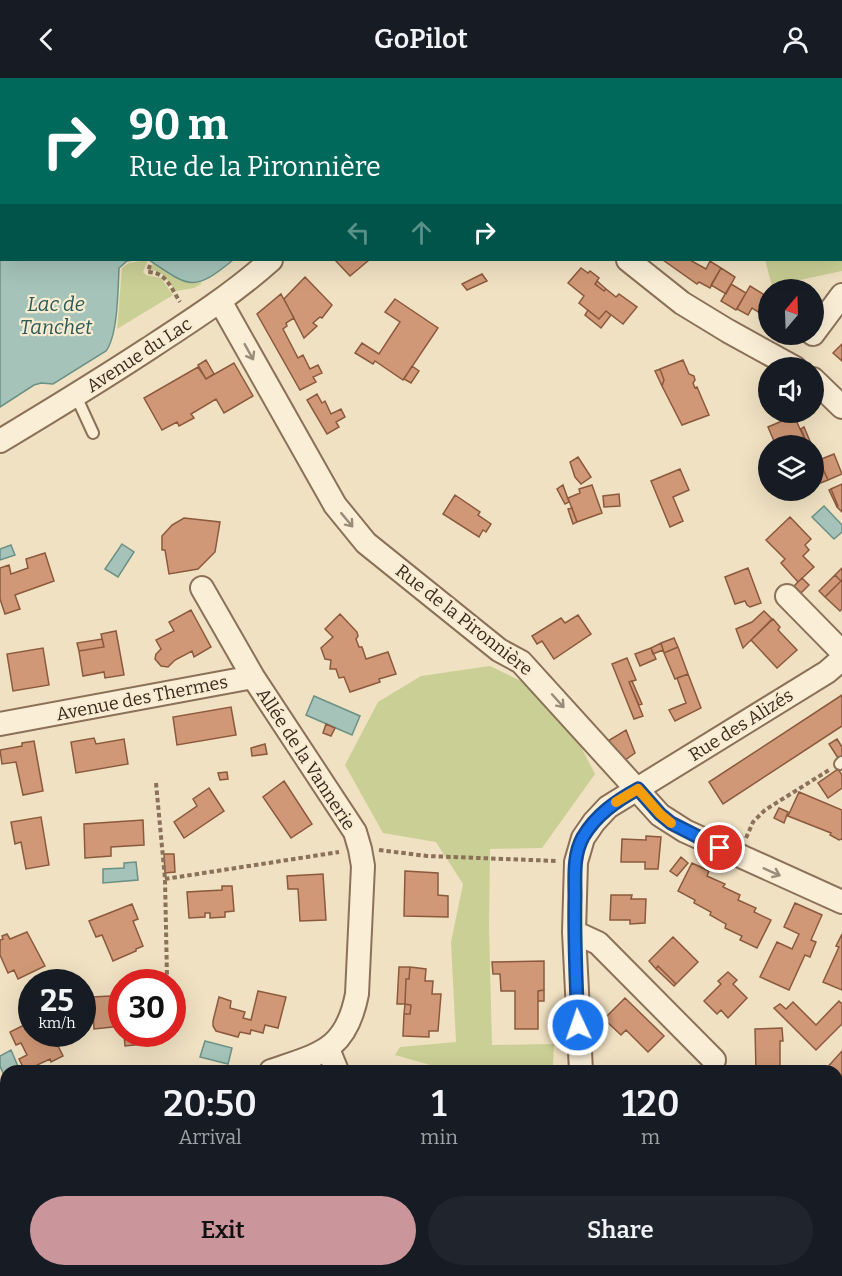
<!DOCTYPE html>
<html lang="en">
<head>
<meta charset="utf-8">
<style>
	body { margin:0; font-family:Bitter,serif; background:#20242c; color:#f1f3f6; height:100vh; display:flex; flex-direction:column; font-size:22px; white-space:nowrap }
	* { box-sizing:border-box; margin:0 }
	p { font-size:20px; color:#9ea1a6 }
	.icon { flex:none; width:33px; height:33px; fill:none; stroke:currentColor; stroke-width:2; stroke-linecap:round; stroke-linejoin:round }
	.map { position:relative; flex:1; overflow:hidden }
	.sheet { position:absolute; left:0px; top:987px; width:843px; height:212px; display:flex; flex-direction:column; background:#171b24; border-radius:18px 18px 0 0; box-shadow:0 6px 24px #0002 }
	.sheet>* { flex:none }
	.top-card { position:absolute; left:0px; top:0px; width:843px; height:183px; box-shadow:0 6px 24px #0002; background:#00695c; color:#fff; overflow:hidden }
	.needle { width:39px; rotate:19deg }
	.tools { position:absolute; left:758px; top:201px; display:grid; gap:12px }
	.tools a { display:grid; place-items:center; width:66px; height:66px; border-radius:50%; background:#171b24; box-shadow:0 6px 24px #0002; font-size:30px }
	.speed { position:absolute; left:18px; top:891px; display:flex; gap:12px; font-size:30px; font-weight:700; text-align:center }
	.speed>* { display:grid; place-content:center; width:78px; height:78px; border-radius:50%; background:#171b24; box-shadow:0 6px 24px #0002; line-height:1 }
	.speed small { font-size:15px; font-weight:400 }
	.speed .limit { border:9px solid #d22; background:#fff; color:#111 }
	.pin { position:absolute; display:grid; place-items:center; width:51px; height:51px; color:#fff; margin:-26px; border:3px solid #fff; border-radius:50%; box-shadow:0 2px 6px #0007 }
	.me { position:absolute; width:66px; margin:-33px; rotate:357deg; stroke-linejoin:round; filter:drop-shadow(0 0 4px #0008) }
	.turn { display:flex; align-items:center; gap:21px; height:126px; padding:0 30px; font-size:27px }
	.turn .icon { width:78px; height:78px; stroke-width:2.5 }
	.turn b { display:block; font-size:42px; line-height:51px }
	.lanes { display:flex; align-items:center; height:57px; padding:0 30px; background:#0003; justify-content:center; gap:30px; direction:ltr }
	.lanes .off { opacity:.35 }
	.eta { display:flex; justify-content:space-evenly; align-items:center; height:102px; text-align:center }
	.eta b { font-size:36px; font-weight:600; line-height:42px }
	.primary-button { display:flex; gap:12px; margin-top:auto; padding:12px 30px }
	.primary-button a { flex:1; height:69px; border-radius:36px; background:#cb969b; color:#111; font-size:24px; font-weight:600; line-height:69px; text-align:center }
	.primary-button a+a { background:#20242c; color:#f1f3f6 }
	header { display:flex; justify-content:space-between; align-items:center; height:78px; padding:0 30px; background:#171b24; font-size:27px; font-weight:600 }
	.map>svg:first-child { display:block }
	.green { fill:#cacf95 }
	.water { fill:#a5c3b9; stroke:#6b9186; stroke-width:1.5 }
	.building { fill:#d09876; stroke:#8b593d; stroke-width:1.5 }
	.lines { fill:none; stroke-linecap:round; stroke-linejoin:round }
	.service-casing { stroke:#8b7158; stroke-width:14 }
	.minor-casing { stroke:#8b7158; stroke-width:26 }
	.path { stroke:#8b7158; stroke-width:4; stroke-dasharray:4.5 3; stroke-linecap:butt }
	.service { stroke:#faeed6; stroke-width:10 }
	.minor { stroke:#faeed6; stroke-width:22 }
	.oneway { stroke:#9a8c7a }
	.route-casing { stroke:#114b97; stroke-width:15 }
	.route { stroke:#1a73e8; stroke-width:10 }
	.slow { stroke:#f59e0b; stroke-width:10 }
	.labels { text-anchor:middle; stroke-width:4.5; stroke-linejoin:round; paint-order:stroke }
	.street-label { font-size:18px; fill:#3a2a1d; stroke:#f7ebd2 }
	.water-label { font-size:20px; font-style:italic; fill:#2c5b56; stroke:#f7ebd2 }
</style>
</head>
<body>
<header><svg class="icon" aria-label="back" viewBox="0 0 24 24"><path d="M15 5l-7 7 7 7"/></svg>GoPilot<svg class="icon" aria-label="person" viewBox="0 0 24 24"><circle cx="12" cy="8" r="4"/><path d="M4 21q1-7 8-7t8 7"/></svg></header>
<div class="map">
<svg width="842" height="1198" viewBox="0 0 842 1198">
	<rect width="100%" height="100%" fill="#f0e1c2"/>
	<path class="green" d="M484,0H842V193L772,208L765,182H842V2Z
		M148,182L143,194L146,197L161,200L173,217L117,251L122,190L129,185Z
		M153,184C166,194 183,208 201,204V206L194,210L176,213L162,196L151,191Z
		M490,588L529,607L580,667L595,696L542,770L490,771L489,849L492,967L554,966L553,987L527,993H442L441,990L395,977L400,969L456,964L451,864L463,806L436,764L383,755L345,687L378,624L421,598Z
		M434,1193H482L460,1198H436Z"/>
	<path class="water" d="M0,0H164L177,1L2,2L1,44Z
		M234,0H431L231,1Z
		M0,126L2,182H133L127,183L119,190C118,211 118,257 106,273L53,306L41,305L34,307L0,329Z
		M149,182H233C194,214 190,210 149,182Z
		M824,428L842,447V454L834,461L812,439Z
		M122,466L134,474L118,499L105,491Z
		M11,467L15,477L0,482V471Z
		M314,618L360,638L352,657L306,637Z
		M136,784L138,802L103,805V791L124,790V785Z
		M205,963L232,970L228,986L200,979Z
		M11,972L20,993H6V1002L0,988V978Z"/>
	<path class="building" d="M335,182H369L350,198Z
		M663,182H690L706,191L710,183L721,190L710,210L699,204L697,206Z
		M581,190L588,195L590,193L599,200L595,206L604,213L606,211L616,219L619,216L637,229L623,246L606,233L599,241L579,225L584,218L568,205Z
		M721,190L735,199L726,216L711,207Z
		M482,196L487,203L467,212L462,206Z
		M305,199L332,227L322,240L320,239L313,245L317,248L304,260L284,221Z
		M597,203L606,211L604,213L595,206Z
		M731,206L746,215L736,232L721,223Z
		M750,208L768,219V236L765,238L752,230L748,237L737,231Z
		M281,216L294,240L286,245L287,248L283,251L298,280L303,277L310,291L318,287L322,295L313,299L316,304L300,312L257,236Z
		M395,221L438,250L403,302L375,283L373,286L355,275L362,265L379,276L400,244L385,234Z
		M588,232L599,241L606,233L611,237L601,250L585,237Z
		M842,266V283L833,275Z
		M206,282L214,296L206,301L198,287Z
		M683,282L689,296L694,298L695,302L693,305L695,310L697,309L709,337L682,347L662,308L664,302L660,291Z
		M234,285L253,318L224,335L216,321L191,336L194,340L179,348L177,344L162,352L144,320L198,289L206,301Z
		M412,288L419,293L411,305L404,301Z
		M660,291L664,302L662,308L655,293Z
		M317,316L322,325L325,323L331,336L341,331L345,339L336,344L339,349L327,356L307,322Z
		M794,338L808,368H780L777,362L774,363L768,349Z
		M804,349L812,368H808L801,351Z
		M813,369L819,382L816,384L813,378Z
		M834,376L842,396L828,402L819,382Z
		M813,378L816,384L819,382L828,402L813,408Z
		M578,379L591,399L581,406L575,399L570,384Z
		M680,391L689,412L673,419L683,443L670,449L651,403Z
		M842,406V434L837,429L838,428L831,411Z
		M563,407L569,424L565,426L557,411Z
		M592,407L602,435L577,444L568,420L580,415L579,411Z
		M831,411L838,428L837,429L829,412Z
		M619,416L620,428L604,429L603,418Z
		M455,417L480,434L478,437L491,446L486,454L483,452L479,459L443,436Z
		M572,430L577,444L573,446L568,431Z
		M790,439L811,461L805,467L809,472L803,478L814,489L798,504L781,485L785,481L766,462Z
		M184,440L220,444L215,474L198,491L169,496L165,472H162V458L172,447Z
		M45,475L54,503L15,517L20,531L5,536L0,521V490L9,487L11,496L28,490L26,481Z
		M748,490L761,525L750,529L747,527L745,523L735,526L725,499Z
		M842,490V531L840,533L825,519L841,503L835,497Z
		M835,497L841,503L825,519L819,513Z
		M802,500L809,507L801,515L794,508Z
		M191,532L211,569L194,579L192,573L175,582L168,589L161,588L155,581L156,576L161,571L156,562L174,553L169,544Z
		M764,533L772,541L743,570L736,551L752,544Z
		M340,536L357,554L358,558L356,561L359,569H362L366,581L388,574L396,596L379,601L380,604L350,614L344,599L339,600L336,591H330L331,582L325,581L321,570L333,559L325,551Z
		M578,537L591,556L554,581L542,563L537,566L532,558L561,540L565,545Z
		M773,541L780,549L778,552L797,572L777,590L751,562Z
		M116,553L124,597L105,600L104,594L83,598L79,573L104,569L101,556Z
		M674,560L678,569L664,575L661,565Z
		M102,561L104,569L79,573L77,565Z
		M661,565L663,572L653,576L651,570Z
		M678,569L688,596L675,601L664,575Z
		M43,570L49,607L13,613L7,576Z
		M651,570L656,581L640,588L635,576Z
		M627,580L636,602L629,604L643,638L634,641L612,586Z
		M688,596L701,630L675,643L669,632L686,625L677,600Z
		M632,603L642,626L639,627L629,604Z
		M842,617V648L723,726L709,704Z
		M231,629L236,657L177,667L173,639Z
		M326,646L335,650L331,658L323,655Z
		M626,652L635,675L625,682L608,663Z
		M94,660L96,666L124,661L128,686L76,695L71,664Z
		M837,661L842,669V678L838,680L829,666Z
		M34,663L43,713L23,717L16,684L2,686L0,672L22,668V665Z
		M265,666L267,676L252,678L251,670Z
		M838,691L842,697V710L828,720L818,705Z
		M227,694L228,701L220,702L218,695Z
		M284,703L312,746L291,760L263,719Z
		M209,710L224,733L184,760L174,744L197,728L193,721Z
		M799,714L842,732V761L839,762L830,757L831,755L788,738Z
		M779,730L788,734L784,745L774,740Z
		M41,739L49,787L26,791L21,764L15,766L11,744Z
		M143,742L144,767L111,769V778L85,780L84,746Z
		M646,758L661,759L658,791H645V784H621L622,761L646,762Z
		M164,776H174L175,794L165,795Z
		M681,779L688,785L677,798L670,793Z
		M692,785L709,793L707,798L725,806L723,809L740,817L738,822L756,830L754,834L771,842L757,870L740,862L742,858L725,850L726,846L710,837L711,834L694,825L695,822L678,813Z
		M405,793L438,795V817L448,818V839L404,838Z
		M323,796L326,842L300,843L298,811H288L287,798Z
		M222,808H232L234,833L225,834V839L210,840V835H205V839L189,840L187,814L222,812Z
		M611,817H632L631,821H646L645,845L630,846V842H610Z
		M795,825L822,837L811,862L816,864L810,879L805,877L789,912L760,899L777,864L792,871L799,856L784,849Z
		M132,826L138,841L133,843L143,868L136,871V873L113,883L102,857L96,859L89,843Z
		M27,854L45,888L18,901L14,892L8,895L0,877V862L3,861L2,858L7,856L10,861Z
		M842,856V912L823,904L839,869L836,868Z
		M673,859L698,884L676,906L658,888L656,891L649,883Z
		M544,883V912L538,913V951H515V913H501L500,896H493L492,884Z
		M658,888L676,906L674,908L656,891Z
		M399,889H410L409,901H406L405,926H397Z
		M410,889L426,891L425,903H433L432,916H441L438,953H429V959L403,958L404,936H410L411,927L405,926L406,901H409Z
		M728,894L737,902L733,906L747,920L728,940L721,932L717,936L704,923L721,906L718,903Z
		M544,912V923H538V913Z
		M258,913L286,919L278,950L265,947L263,955L251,952L250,956L240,954L238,959L216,953L213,948V943L219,919L231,923L230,930L245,934L243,940L251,942Z
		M111,918L112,922L122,921V948L94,951L92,919Z
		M625,920L664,958L648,974L626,952L621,957L604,941Z
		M839,923L842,926V946L816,972L774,930L780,926L786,931L793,924L816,947Z
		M405,926L411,927L410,936H404Z
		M32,943V956H52L63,978L51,984L50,981L37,987L38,989L31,993H25L19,981L27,977L21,965L16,967L10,954Z
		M782,950L783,963H780V991L756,992L755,951Z
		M124,956H143L144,966L125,968Z
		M842,973V1003L837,1008V993H824Z
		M0,1067H3L6,1081H0Z
		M837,1074L842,1079V1083L837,1088Z
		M839,1093L842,1096V1134L837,1139V1094Z
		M0,1131L6,1148V1182L0,1184Z
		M114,1192L116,1197L119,1196L117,1192H148L150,1198H109L108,1193Z
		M271,1192L273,1198H248L246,1193Z
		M355,1192H396L397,1196L392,1198H354Z
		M687,1192L691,1194L692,1192H716L714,1196L718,1198H685Z
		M789,1192H809L814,1198H791Z
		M587,1193L588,1198H573Z"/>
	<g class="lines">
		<defs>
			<path id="service" d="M76,318L93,355
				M840,686L842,684"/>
			<path id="minor" d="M467,2L469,0
				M628,182L682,225L728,253L795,290
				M220,223L335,427L366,465L499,572L521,584L660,737L685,753L842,824
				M813,256L842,217
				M813,301L842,329
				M0,363C50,333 99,303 148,271C191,243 233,216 271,182
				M787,518L842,574
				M253,599L355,754L360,771L363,788L357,916C346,973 320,976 271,993
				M0,646L253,599L202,510
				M574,854L598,865L714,982
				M328,971L337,993
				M581,993L574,854L576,784L583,760L594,744L608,729L827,594L842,581
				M0,1034L6,1036
				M193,1192L195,1198
				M620,1192L622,1198"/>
		</defs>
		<use href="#service" class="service-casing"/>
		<use href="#minor" class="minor-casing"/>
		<path class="path" d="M440,2L442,0
			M543,2L544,0
			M842,109V110
			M150,187L148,194C166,194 171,210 180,224
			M156,705L165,801L167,900
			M746,760L753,744L765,732L829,692
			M379,772L427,778L557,783
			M165,801L339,774
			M837,1034L842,1038
			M415,1192L418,1198"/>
		<use href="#service" class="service"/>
		<use href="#minor" class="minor"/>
	</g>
	<defs><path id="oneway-shaft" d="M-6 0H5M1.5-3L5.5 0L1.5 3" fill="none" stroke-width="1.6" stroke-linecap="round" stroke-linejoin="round" transform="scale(1.5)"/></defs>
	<g class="oneway">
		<use href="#oneway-shaft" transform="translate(249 274) rotate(61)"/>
		<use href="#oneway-shaft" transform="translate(347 442) rotate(50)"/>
		<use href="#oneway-shaft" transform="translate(558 623) rotate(48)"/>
		<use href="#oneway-shaft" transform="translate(772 794) rotate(24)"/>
	</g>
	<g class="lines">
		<defs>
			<path id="route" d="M578,947C576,904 574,861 575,818C575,798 573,777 583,759C596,737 616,723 638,711L660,736L671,745L720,770"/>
		</defs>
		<use href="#route" class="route-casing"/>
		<use href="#route" class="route"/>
		<path class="slow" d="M616,724L638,711L660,736L671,745"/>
	</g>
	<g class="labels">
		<g class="street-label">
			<text transform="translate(139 277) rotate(-33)" y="6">Avenue du Lac</text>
			<text transform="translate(464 542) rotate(38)" y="6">Rue de la Pironnière</text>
			<text transform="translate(142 620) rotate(-11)" y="6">Avenue des Thermes</text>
			<text transform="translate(741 647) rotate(-32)" y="6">Rue des Alizés</text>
			<text transform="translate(306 681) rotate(57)" y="6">Allée de la Vannerie</text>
		</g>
		<g class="water-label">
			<text x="56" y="233">Lac de<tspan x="56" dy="23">Tanchet</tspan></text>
		</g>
	</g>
</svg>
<div class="tools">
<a><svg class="needle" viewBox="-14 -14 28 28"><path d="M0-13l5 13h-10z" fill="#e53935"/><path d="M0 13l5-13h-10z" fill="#9ea1a6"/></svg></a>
<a><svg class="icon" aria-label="sound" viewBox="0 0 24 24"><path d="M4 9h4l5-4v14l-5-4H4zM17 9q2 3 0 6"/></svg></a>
<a><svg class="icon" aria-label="layers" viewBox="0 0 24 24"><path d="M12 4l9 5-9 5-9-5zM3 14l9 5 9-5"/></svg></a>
</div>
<div class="speed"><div>25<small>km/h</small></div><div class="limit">30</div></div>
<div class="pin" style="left:720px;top:770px;background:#d93025"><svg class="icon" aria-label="arrive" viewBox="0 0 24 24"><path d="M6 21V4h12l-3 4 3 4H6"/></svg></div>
<svg class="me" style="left:578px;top:947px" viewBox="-20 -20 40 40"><circle r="17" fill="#1a73e8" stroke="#fff" stroke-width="3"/><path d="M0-11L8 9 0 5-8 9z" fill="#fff"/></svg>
<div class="top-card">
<div class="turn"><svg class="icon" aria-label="right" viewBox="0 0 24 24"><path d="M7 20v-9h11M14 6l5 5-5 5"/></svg><div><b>90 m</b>Rue de la Pironnière</div></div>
<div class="lanes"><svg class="icon off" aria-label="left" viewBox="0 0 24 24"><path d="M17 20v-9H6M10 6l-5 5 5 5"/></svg><svg class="icon off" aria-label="ahead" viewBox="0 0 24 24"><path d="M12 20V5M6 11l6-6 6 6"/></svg><svg class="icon" aria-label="right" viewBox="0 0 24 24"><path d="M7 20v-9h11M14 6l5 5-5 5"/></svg></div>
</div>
<section class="sheet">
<div class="eta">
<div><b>20:50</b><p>Arrival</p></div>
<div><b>1</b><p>min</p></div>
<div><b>120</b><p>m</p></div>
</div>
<div class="primary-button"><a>Exit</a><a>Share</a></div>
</section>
</div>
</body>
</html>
